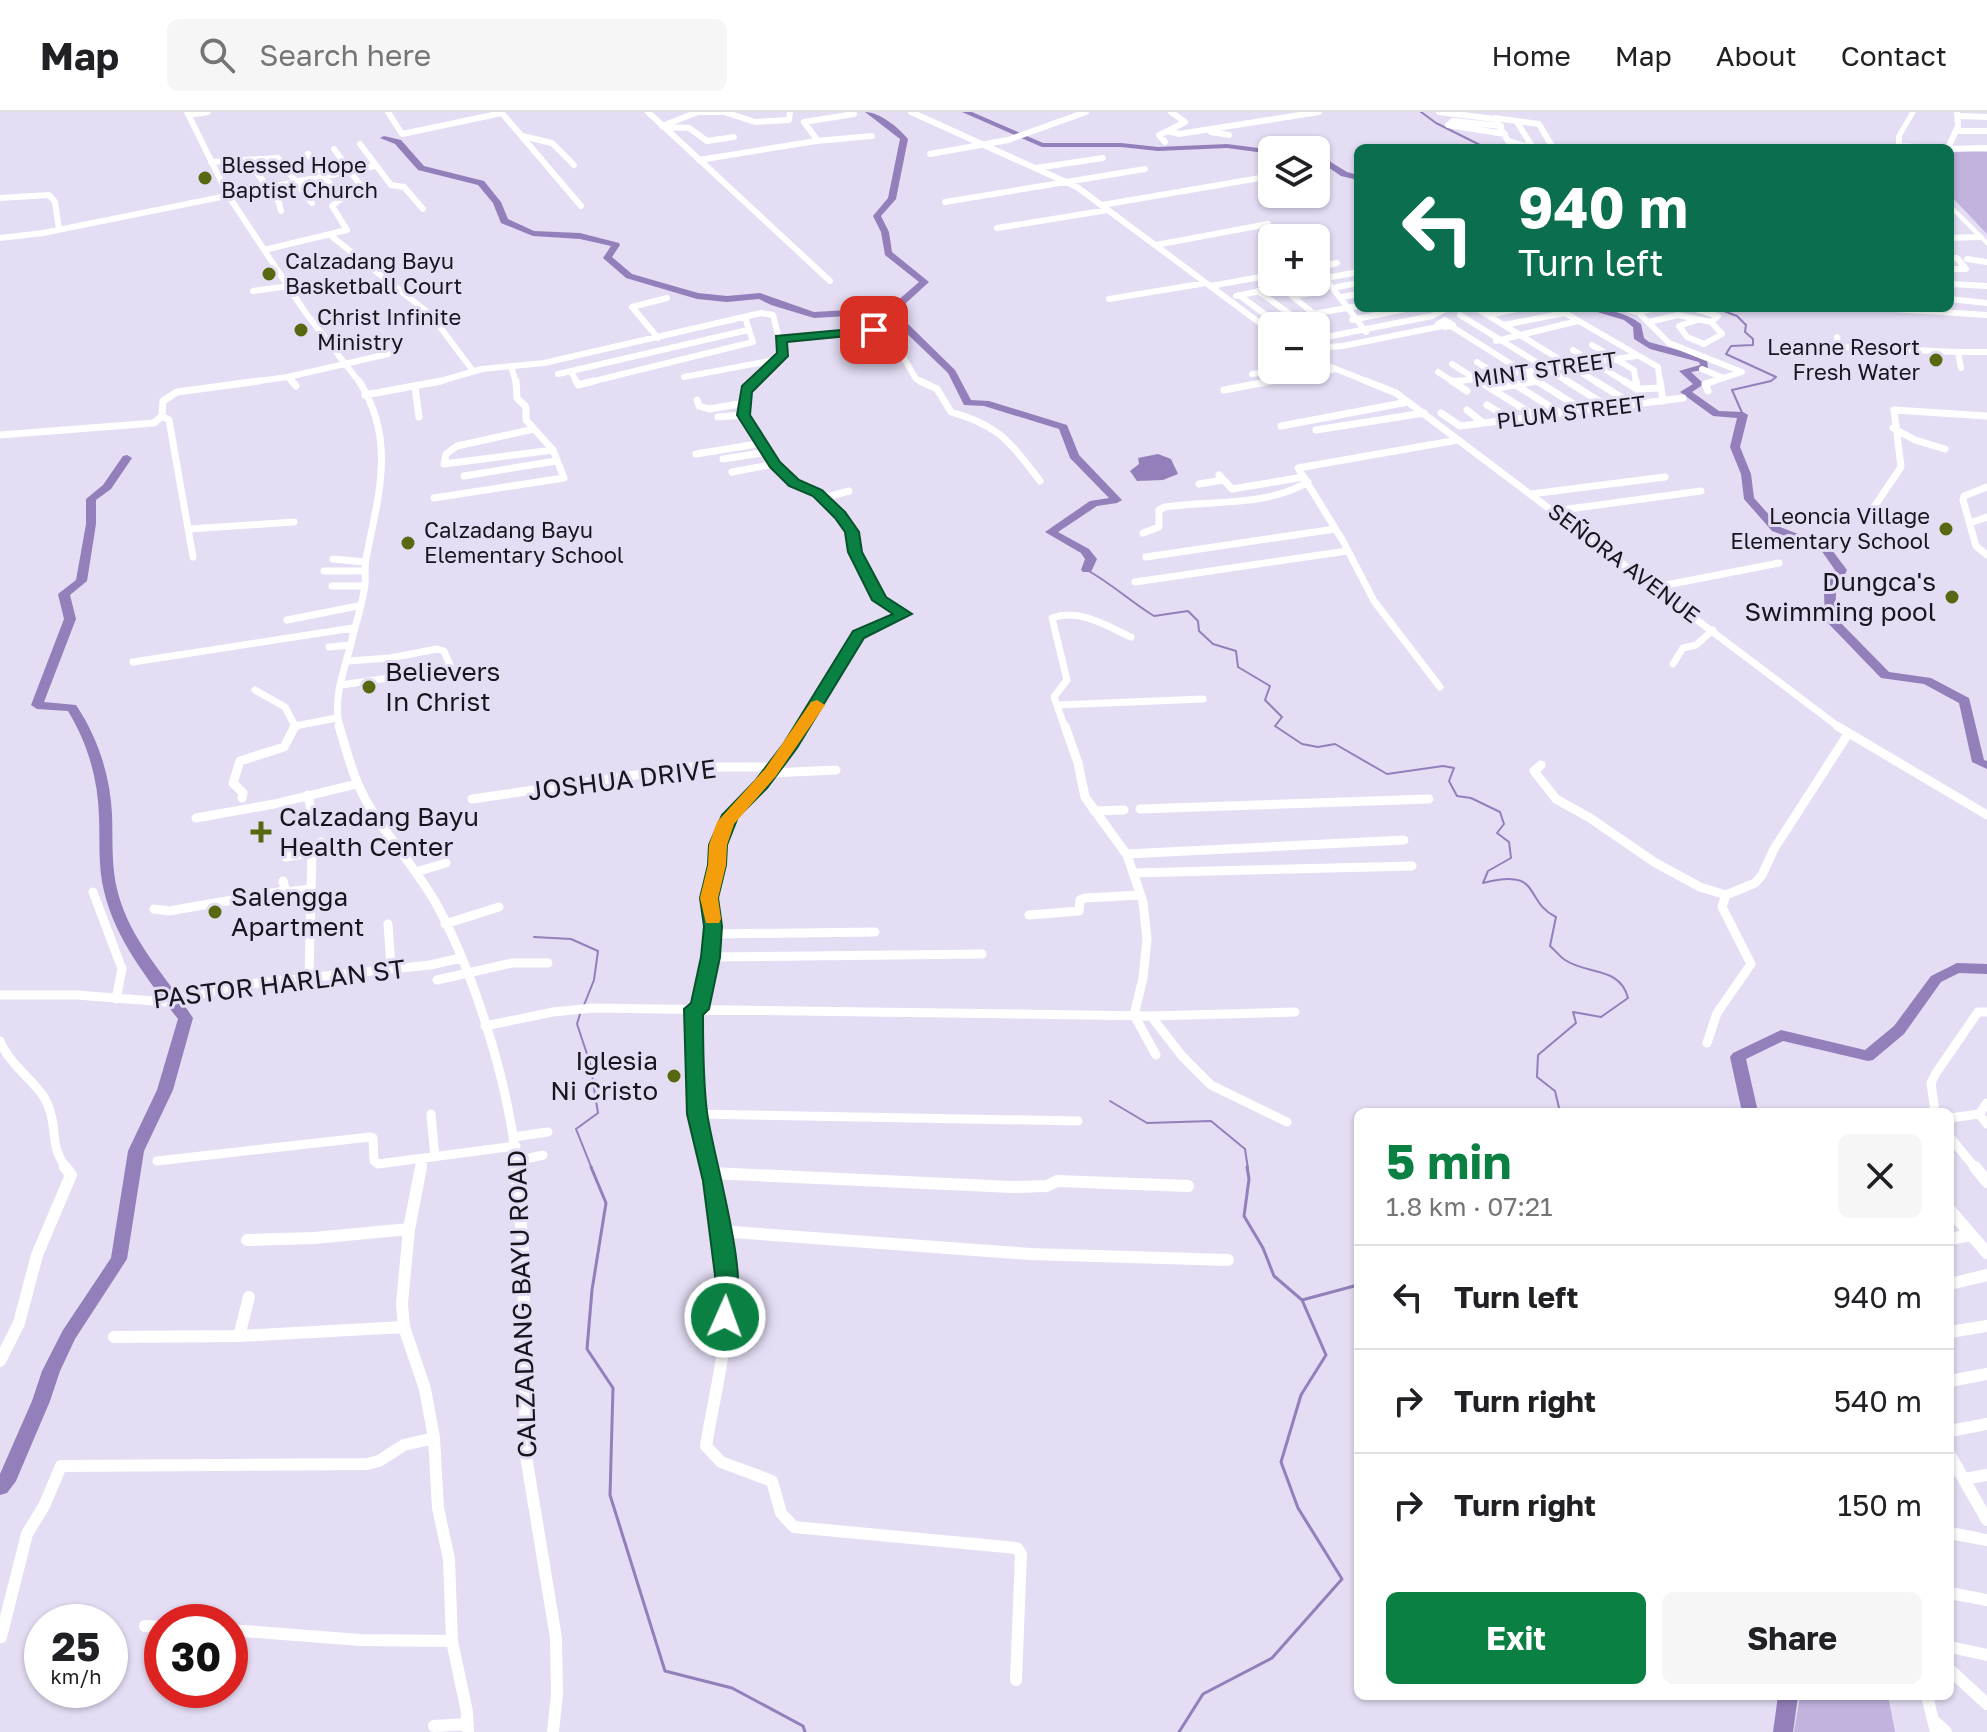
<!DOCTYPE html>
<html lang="en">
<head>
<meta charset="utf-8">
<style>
	body { margin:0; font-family:"Golos Text",sans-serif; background:#f6f6f6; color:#202124; height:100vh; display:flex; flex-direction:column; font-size:30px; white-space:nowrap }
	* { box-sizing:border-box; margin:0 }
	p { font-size:26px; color:#757577 }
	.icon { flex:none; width:44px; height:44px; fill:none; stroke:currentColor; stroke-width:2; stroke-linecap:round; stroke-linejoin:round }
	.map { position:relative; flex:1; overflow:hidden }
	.sheet { position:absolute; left:1354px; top:996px; width:600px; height:592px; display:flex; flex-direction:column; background:#fff; border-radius:12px; box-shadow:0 2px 6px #0004 }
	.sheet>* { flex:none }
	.top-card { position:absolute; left:1354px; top:32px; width:600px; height:168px; border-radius:12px; box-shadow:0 2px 6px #0004; background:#0b6e4f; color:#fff; overflow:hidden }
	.controls { position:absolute; left:1258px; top:24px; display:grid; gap:16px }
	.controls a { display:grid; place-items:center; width:72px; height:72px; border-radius:12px; background:#fff; box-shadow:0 2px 6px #0004; font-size:40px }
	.speed { position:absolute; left:24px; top:1492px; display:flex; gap:16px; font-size:40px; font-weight:700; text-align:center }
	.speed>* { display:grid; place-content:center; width:104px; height:104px; border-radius:50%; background:#fff; box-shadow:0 2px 6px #0004; line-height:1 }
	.speed small { font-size:20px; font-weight:400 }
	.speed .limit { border:12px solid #d22; background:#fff; color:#111 }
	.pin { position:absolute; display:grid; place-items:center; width:68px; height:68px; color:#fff; margin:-34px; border-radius:16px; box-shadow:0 4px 12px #0006 }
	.me { position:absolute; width:88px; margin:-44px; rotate:2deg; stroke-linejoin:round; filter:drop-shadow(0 0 6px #0008) }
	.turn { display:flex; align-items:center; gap:28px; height:168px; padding:0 32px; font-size:36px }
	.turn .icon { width:104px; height:104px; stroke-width:2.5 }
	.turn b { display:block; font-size:56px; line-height:68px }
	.round { display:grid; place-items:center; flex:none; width:84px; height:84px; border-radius:12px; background:#f6f6f6 }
	.head { display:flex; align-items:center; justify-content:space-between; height:136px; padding:0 32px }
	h1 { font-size:48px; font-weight:700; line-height:60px; color:#0b8043 }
	.cta { display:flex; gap:16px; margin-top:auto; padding:16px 32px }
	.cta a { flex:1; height:92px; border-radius:12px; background:#0b8043; color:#fff; font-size:32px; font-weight:700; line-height:92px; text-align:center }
	.cta a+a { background:#f6f6f6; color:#202124 }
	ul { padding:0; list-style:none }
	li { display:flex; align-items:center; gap:24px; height:104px; padding:0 32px; border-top:2px solid #e0e0e0 }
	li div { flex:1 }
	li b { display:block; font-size:30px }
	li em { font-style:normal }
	header { display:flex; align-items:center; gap:48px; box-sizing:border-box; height:112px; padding:0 40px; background:#fff; border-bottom:2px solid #e0e0e0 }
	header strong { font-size:38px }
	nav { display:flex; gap:44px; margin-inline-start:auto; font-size:28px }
	.search { width:560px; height:72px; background:#f6f6f6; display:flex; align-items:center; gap:20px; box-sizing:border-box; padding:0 28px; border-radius:12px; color:#757577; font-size:30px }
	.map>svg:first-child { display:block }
	.green { fill:#c1b2de }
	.water { fill:#937fba }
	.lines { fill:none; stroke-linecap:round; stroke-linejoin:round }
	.stream-far1 { stroke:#937fba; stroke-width:2 }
	.stream { stroke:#937fba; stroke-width:3 }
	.river { fill:#937fba; fill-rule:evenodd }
	.minor-far3 { stroke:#fff; stroke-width:6 }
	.minor-far2 { stroke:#fff; stroke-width:7 }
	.minor-far1 { stroke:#fff; stroke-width:9 }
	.minor { stroke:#fff; stroke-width:12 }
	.major { fill:#fff; fill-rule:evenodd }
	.route { fill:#0b8043; stroke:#07532c; stroke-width:2 }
	.slow { fill:#f59e0b }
	.poi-dot { fill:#586810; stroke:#e4ddf4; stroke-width:3 }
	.labels { text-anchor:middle; stroke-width:6; stroke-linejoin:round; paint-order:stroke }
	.far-poi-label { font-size:22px; fill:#17151d; stroke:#e4ddf4; text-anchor:start }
	.far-street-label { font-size:22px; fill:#17151d; stroke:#e4ddf4 }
	.poi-label { font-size:26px; fill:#17151d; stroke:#e4ddf4; text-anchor:start }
	.street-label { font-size:26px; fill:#17151d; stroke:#e4ddf4 }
</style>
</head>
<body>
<header>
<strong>Map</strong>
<div class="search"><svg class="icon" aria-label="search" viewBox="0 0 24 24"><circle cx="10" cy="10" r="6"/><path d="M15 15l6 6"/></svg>Search here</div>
<nav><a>Home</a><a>Map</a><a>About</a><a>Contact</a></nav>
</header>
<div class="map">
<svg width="1987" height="1620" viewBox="0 0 1987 1620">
	<rect width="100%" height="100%" fill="#e4ddf4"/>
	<path class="green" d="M1950,38L1987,40V122L1950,83Z
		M1800,1584H1888L1895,1620H1794Z"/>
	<path class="water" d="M1158,342L1171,347L1178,362L1163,368L1137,369L1130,359L1139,352L1138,346Z"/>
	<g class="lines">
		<path class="stream-far1" d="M1421,0L1436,11L1486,36
			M1716,196L1737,204L1746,213L1745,220L1753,227V233L1731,234L1726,242L1776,265L1771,269L1732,278L1743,303
			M1087,458C1112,472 1130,489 1154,504L1188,499L1198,509L1199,519L1213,532L1236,539L1238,555L1270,574L1265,588L1282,605L1275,614L1302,632L1318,635L1335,632L1387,662L1443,654L1454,656L1449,669L1457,684L1471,686L1500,700L1504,712L1497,721L1509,730L1511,746L1488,759L1483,771C1543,755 1523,789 1556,805L1550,834C1555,838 1559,844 1565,848C1587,863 1620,854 1628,886L1601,905L1573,900L1576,911L1538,943L1537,965L1555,979L1560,1000
			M534,825L571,827L598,839L594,868L584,893
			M580,902L577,912L590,951L598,1001L576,1017L592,1057
			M1110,989L1147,1011L1211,1009L1245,1037L1248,1057"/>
		<path class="stream" d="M591,1055L606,1091L592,1178L587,1237L613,1276L610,1383L665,1559L732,1576L803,1614L805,1620
			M1247,1055L1249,1067L1244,1104L1263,1136L1274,1164L1302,1188
			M1179,1620L1203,1582L1272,1546L1342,1467L1298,1396L1281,1350L1301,1283L1326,1243L1302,1188L1358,1173"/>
		<path class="river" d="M865,0C880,0 899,16 908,27L896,87L881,104L889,120L892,140L929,170L906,191V210L955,258L971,288L989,289L1067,313L1079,343L1122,388L1117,391L1097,394L1058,420L1089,437L1097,447L1091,460H1083L1081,458L1085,447L1081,441L1045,420L1090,389L1109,386L1070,346L1059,317L984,294L964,293L948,261L898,213L864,203L814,206L771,193L759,187L727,190L697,187L626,166L603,146L611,134L580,127L533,124L501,111L493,91L478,73L418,58L395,32L380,26L384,24L401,28L424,54L484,69L501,90L508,107L534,119L580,121L619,131L620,133L612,145L632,162L698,181L727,184L760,181L814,200L864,197L896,207V190L919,170L885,143L881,120L873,104L888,86L900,27Z
			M962,0H972L1043,31H1121L1158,35L1227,32L1274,38L1272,42L1227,36L1158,39L1121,35H1042Z
			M1316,41L1347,60L1358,63V68L1341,64L1316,47Z
			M1584,196C1605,196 1625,200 1641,212L1644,226L1649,230L1707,246L1708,257L1691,260L1704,272L1692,280L1719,299L1743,300L1748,303L1740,335L1751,362L1754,386L1780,415L1829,434L1847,458L1836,481L1835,505L1889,560L1931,566L1969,586L1984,648L1987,649V657L1972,650L1959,591L1924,572L1881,566L1825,508L1824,481L1835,458L1821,438L1772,419L1744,387L1741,362L1730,335L1737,306L1713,304L1680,280L1693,272L1679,259L1700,253L1699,250L1650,237L1634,227L1633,215L1624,208Z
			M127,343L132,346L111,377L96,388V412L87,469L70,483L76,507L44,590L76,593C98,626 110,663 112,702C113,729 111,756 118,781C131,830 167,865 193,906L173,978L144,1039L127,1147L75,1227L60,1259L50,1289L16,1369L7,1381L0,1383V1362L32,1289L42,1259L63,1218L111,1146L128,1039L157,978L178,907C149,869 115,827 104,779C98,755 100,730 99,705C98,667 88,632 68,599L37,597L31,593L64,507L58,482L76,468L86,412V387L103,373L123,344Z
			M1957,851L1987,852V862L1959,861L1941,870L1904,922L1873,948L1868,949L1783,929L1746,947L1758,1000H1742L1730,945L1733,941L1781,918L1865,938L1894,914L1931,864Z
			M1778,1584H1798L1793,1620H1773Z"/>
		<path class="minor-far3" d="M187,0L228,83L305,200L360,271
			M388,0L402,22L502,1
			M501,0L581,94
			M648,0L830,169
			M911,0L1077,75L1272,220
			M1171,0L1185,10
			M1439,0L1495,7L1508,29L1532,36
			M188,3L208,0
			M1958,4L1987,5
			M1495,6L1539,12L1553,36
			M1185,10L1168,19L1179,22L1319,0
			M1517,10L1533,36
			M662,14L698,0H724L755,10L789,8L790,0
			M1501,14L1453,9L1448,13L1505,22
			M663,15L689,16L707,29L734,25
			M1214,18L1211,20L1229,23
			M1956,19H1987
			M522,24L552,31L574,53
			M818,29L804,10L854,2
			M1165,30L1159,23L1168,19
			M360,32L391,73L404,75L423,97
			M1898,34L1936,36
			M1948,36L1958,14L1957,0
			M334,37L366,81
			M1950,37L1987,36
			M930,42L1008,28L1086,0
			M699,48L816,29L872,24
			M211,50L278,46L312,91
			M252,54L279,91L281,99
			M1036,56L1103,46
			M0,86L49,83L55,90L59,118
			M945,90L1145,57
			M1102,93L1272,64
			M997,116L1108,98
			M330,123L431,203L473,259
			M0,126L43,121L375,54
			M1950,126L1980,125
			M1156,133L1268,112
			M264,138L347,118L332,94L341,87L308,42
			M1950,146H1957L1966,157H1950
			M1967,147L1987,150
			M1316,155L1337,151
			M1325,166L1366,220
			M1316,168L1358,160
			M1950,172L1987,174
			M1210,174L1272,163
			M1337,175L1358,171
			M253,179L289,174
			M1258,179L1294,205
			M1312,181L1292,184L1313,201
			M1239,183L1278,212
			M1236,184L1305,170
			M1342,185L1358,182
			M1109,187L1206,171
			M1950,187L1987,191
			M1476,196L1598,271
			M1623,196L1639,201L1669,231L1742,260L1708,271
			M1692,196L1718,204L1711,210L1722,222L1704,232
			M1878,196L1987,203
			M1639,201L1654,196
			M1460,203L1570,271
			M1488,203L1521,196
			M1352,208L1410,196
			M1445,208L1453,213L1445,215L1438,212Z
			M1697,208L1679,214L1687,225L1704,232
			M1273,209L1358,194
			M1649,210L1678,203L1711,210
			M1504,213L1565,201L1658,255L1660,271
			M1451,214L1541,271
			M1837,225L1838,233L1843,235L1958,240
			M658,226L632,195L667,186
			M780,227L874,218L894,229L916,267L924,271
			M1316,227L1432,204L1447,196
			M1496,229L1578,209
			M1592,233L1634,258L1636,271
			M1316,236L1343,234L1442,214
			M1573,238L1627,271
			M1316,249L1371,271
			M1477,250L1497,263
			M1452,252L1482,271
			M511,254L516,271
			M1961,256L1958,240H1987
			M1702,257L1724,266
			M1438,260L1455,271
			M558,262L571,259
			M1252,262L1279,258
			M288,265L293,271
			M684,265L780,247
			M1453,270L1636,244
			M244,271L288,265L388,242
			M434,271L482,257L544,251L761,201L773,203L783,242L751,271
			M577,271L571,259L748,218
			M586,271L753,230L745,205
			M1261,271L1336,257
			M1526,271L1537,269"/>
		<path class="minor-far2" d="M292,269L296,274
			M576,269L578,273L594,269
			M753,269L748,274L744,303L775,352L794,371L817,381L848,413L855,440L880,488L904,502
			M920,269L937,277L951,300C1000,314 1010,330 1040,369
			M1366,269L1396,281L1840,616
			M1452,269L1467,279
			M1479,269L1535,304
			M1537,269L1583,298
			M1567,269L1607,294
			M1595,269L1632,292
			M1624,269L1637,277L1661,276
			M1636,269L1637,277
			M1660,269L1663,289
			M1453,270L1460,269
			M1516,273L1560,301
			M415,275L419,305
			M1491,277L1537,269
			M1224,278L1272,269
			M1708,279L1705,272L1714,269
			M365,283L441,269
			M697,288L699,294L709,297L745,291
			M1487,293L1510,307
			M1467,298L1483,311
			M1441,301L1460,314L1683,286
			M162,304L169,308L193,445
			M718,305L744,303
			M1281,314L1408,290
			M1893,316L1915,328L1945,337
			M534,317L457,334L446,342L444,352L553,338
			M1316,318L1424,301
			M0,323L154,311L162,304L163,289L177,280L259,269
			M696,342L763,331
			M723,347L768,340
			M732,360L775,352
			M1219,363L1232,377L1304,365
			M464,364L556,349
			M1199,372L1223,368
			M1987,375L1964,384L1963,388L1976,434L1987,443
			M1531,382L1665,365
			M434,386L564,366L553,338L526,308V295L517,286L516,269
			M823,386L849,379
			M1872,398L1901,355L1894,298L1987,304
			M1554,399L1701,379
			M1970,411L1987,405
			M189,417L294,410
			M1143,421L1159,415V398L1165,395C1213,388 1265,395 1308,370
			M1146,445L1335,417
			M333,447L365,450
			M324,459H365
			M1135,470L1347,439
			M332,474H365
			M1656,475L1779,451
			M287,508L358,494
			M329,535L350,533
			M133,550L353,516
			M1673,552L1683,536L1696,533L1713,518
			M341,573L444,558L450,553L444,539L437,537L390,546L348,549
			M1440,575L1374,489L1343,429L1298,356L1458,328
			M255,578L285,595L295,614L337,606
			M1058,593L1203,587
			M340,616C332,589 344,558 351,532C355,512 363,492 365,472C366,464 364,455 366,447C378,384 397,329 359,269
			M801,616L858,523L904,502
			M1065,616L1054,585L1067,568L1052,506C1079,496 1107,514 1131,525"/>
		<path class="minor-far1" d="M339,614C345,633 350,654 358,672C375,713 417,755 438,795C476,866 510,977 517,1057
			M1065,614L1078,651L1085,685L1127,743L1143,790L1147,827L1143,866L1134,903L1156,943
			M1837,614L1987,703
			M1541,653L1534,659L1556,687L1590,706L1654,750L1700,775L1726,783L1755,771L1762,763L1774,737L1848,622
			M771,661L836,658
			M308,683L312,703
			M242,686L243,681L233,671L240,649L284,635L295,614
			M472,687L691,655H774
			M1140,697L1429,687
			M1094,699L1124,698
			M196,706L274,692L357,672
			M1126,742L1404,728
			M286,745L319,739L321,730
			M416,760L446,751
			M1133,761L1412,754
			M283,769L286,780L311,777
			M93,780L122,857L116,887
			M154,797L169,799L284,779
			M1029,803L1079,799L1080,788L1085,786L1141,783
			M388,812L391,855
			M445,812L499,795
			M713,822L875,820
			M710,845L982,842
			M309,866L312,740
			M437,868L512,851H548
			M0,883H77L166,890L239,873L430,853L461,846
			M694,897L697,1002L710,1057
			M700,897L712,835L709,786L718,733L726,710L761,673L803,614
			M1151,904L1295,900
			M485,914L553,900L592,896L1151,904L1182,944L1211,973L1287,1010
			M0,929C11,956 39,971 48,993C59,1021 48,1031 67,1057
			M1707,931L1717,901L1751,852L1722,795L1726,783
			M1935,1000L1931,971L1936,961L1978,900H1987
			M431,1002L435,1045
			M697,1002L1078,1009
			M1979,1002L1987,1012
			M1950,1006L1979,1002L1987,991
			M514,1025L548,1020
			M1950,1025L1976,1057
			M157,1049L370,1025L373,1026L374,1049L378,1052L516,1034
			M517,1049L543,1043
			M421,1057L423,1047"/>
		<path class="minor" d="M421,1055L409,1117L402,1192L404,1215L425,1277L434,1326L438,1396L449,1447L452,1529L467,1600L468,1620
			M516,1055L523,1139L526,1344L556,1526L557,1581L553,1620
			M709,1055C719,1095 725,1138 727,1179C729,1230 714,1284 706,1334L721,1350L772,1369L781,1401L794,1415L1017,1436L1021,1442L1016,1568
			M1975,1055L1987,1070
			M711,1061L1012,1075L1047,1074L1057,1069L1188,1074
			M1950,1098L1987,1141
			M719,1119L1030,1142L1228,1148
			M1950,1127L1971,1123
			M247,1128L314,1126L409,1117
			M1950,1172L1987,1163
			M1950,1220L1987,1214
			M239,1224L249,1185
			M114,1225L239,1224L404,1215
			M0,1249L19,1211L37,1143L71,1063L65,1055
			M1950,1269L1987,1262
			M1950,1319L1987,1312
			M1950,1343L1987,1408
			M1964,1367L1987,1363
			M1950,1421L1987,1428
			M1950,1481L1987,1488
			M145,1514L162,1515
			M230,1518L360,1528L452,1529
			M1,1525L27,1422L44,1394L61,1354L367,1352L379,1349L404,1333L434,1326
			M1950,1535L1987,1543
			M1950,1558L1987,1592
			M1927,1584L1936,1620
			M1933,1608L1946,1620
			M434,1614L468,1612"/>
		<path class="major" d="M1910,0H1916L1902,24V36H1896V24Z
			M1950,91L1987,128V134L1950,97Z"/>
	</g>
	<path class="route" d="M874,215L878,216V221L787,230L788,244L752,280L750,303L780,350L799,368L822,378L845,400L859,420L862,440L886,485L912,502L864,526L797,636L767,676L738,705L727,733L726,753L718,786L722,814L720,845L709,897L703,903C703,935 703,968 707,1000C713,1046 753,1171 733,1211L725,1214L717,1211L714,1205L715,1163L703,1069L687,1002L684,897L691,891L701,845L704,814L700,786L708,753L709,733L722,703L755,669L784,631L853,519L893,502L872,488L848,440L845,420L835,406L813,384L789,374L770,355L737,303L742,274L777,241L776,224Z"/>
	<path class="slow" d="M817,588L825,593L776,664L734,712L727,733L726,753L718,786L721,807L719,811H706L700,786L708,753L709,733L717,710L765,657L811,590Z"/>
	<g class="poi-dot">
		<circle cx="205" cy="66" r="8"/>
		<circle cx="269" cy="162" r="8"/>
		<circle cx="301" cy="218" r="8"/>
		<circle cx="1936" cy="248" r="8"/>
		<circle cx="1946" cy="417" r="8"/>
		<circle cx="408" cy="431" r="8"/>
		<circle cx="1952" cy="485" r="8"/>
		<circle cx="369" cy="575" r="8"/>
		<path d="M257 708h8v8h8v8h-8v8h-8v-8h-8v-8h8z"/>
		<circle cx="215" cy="800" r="8"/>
		<circle cx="674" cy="964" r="8"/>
	</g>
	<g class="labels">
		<g class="far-poi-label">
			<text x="221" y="61">Blessed Hope<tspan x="221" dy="25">Baptist Church</tspan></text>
			<text x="285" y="157">Calzadang Bayu<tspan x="285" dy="25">Basketball Court</tspan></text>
			<text x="317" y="213">Christ Infinite<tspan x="317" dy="25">Ministry</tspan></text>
			<text x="1920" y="243" text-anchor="end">Leanne Resort<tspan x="1920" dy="25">Fresh Water</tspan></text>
			<text x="1930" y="412" text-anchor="end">Leoncia Village<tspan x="1930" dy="25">Elementary School</tspan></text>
			<text x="424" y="426">Calzadang Bayu<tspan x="424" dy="25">Elementary School</tspan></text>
		</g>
		<g class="far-street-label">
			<text transform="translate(1545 257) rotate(-8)" y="8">MINT STREET</text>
			<text transform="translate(1571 300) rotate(-7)" y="8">PLUM STREET</text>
			<text transform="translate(1624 451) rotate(37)" y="8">SEÑORA AVENUE</text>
		</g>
		<g class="poi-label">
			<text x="1936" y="479" text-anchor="end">Dungca's<tspan x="1936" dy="30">Swimming pool</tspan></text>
			<text x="385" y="569">Believers<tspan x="385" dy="30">In Christ</tspan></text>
			<text x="279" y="714">Calzadang Bayu<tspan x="279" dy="30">Health Center</tspan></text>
			<text x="231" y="794">Salengga<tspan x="231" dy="30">Apartment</tspan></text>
			<text x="658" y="958" text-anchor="end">Iglesia<tspan x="658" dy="30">Ni Cristo</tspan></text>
		</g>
		<g class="street-label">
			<text transform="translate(622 668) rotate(-7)" y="9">JOSHUA DRIVE</text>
			<text transform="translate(279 872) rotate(-7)" y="9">PASTOR HARLAN ST</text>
			<text transform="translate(522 1192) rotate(-92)" y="9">CALZADANG BAYU ROAD</text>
		</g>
	</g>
</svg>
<div class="controls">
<a><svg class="icon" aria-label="layers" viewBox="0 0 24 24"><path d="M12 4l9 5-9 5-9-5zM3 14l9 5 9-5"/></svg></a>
<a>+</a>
<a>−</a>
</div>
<div class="speed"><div>25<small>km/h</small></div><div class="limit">30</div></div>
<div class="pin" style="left:874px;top:218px;background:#d93025"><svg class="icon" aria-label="arrive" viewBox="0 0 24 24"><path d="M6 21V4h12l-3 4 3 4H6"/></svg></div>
<svg class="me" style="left:725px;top:1205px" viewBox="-20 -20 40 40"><circle r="17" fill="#0b8043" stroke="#fff" stroke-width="3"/><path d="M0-11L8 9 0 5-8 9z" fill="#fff"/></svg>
<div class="top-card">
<div class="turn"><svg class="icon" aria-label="left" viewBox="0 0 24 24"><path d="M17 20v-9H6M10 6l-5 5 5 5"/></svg><div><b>940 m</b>Turn left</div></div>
</div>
<section class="sheet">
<div class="head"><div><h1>5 min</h1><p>1.8 km · 07:21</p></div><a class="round"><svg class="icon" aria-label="close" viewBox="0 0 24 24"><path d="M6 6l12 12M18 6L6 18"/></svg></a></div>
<ul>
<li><svg class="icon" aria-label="left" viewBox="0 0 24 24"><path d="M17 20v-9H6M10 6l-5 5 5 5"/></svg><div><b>Turn left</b></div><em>940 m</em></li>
<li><svg class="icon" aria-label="right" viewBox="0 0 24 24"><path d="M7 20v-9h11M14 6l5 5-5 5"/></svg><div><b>Turn right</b></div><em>540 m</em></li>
<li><svg class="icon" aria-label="right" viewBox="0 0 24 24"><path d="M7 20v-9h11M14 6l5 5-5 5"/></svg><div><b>Turn right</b></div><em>150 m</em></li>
</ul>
<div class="cta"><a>Exit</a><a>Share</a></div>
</section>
</div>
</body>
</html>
